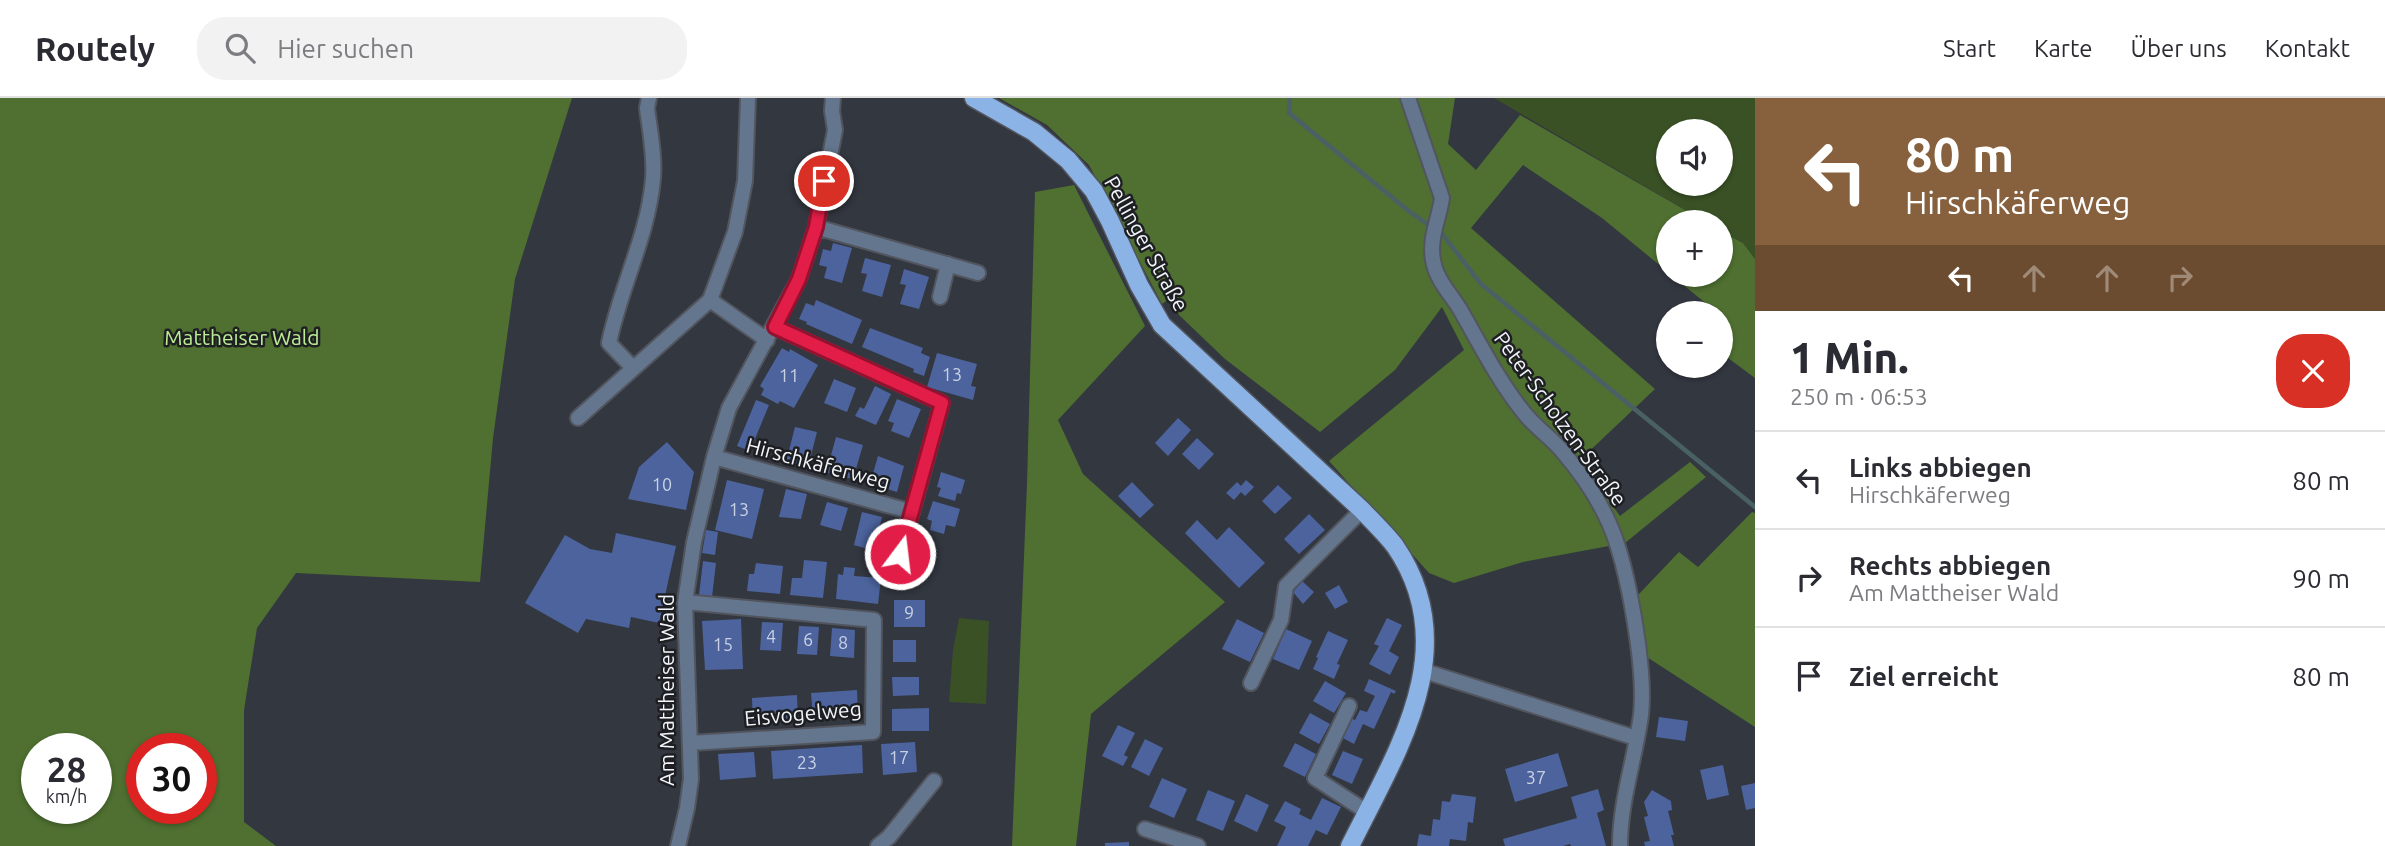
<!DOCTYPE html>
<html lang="de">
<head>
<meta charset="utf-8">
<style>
	body { margin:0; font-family:Ubuntu,sans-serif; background:#f2f2f3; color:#2b2b33; height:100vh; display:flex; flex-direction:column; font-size:26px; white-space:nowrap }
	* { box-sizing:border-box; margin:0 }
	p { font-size:23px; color:#7c7c81 }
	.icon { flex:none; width:38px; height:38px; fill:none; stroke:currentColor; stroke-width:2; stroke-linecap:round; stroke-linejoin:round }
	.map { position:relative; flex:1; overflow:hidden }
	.side { display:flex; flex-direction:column; background:#fff; width:630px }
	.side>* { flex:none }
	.banner { background:#87603d; color:#fff; overflow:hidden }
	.tools { position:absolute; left:1656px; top:21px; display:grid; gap:14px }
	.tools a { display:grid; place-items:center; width:77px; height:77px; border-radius:50%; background:#fff; box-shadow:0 2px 5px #0004; font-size:35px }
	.speed { position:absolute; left:21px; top:635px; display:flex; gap:14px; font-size:35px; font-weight:700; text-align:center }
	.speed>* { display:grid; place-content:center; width:91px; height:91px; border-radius:50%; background:#fff; box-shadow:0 2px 5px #0004; line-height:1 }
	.speed small { font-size:18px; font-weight:400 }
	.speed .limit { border:10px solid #d22; background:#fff; color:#111 }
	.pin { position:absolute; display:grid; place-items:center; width:60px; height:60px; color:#fff; margin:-30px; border:4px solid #fff; border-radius:50%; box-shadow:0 2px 7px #0007 }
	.me { position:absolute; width:77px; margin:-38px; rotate:15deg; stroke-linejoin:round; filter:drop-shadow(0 0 5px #0008) }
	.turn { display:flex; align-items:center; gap:24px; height:147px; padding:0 35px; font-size:32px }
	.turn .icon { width:91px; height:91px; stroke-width:2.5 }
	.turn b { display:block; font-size:49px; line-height:60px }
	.lanes { display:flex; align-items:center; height:66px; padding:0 35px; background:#0003; justify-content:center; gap:35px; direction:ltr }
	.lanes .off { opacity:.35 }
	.round { display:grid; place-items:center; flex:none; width:74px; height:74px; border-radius:28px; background:#f2f2f3 }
	.overview { display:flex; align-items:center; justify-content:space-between; height:119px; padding:0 35px }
	h1 { font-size:42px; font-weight:800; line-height:52px }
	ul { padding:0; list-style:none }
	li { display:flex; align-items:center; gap:21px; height:98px; padding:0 35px; border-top:2px solid #e1e1e2 }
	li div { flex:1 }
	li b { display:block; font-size:26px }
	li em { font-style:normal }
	header { display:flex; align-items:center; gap:42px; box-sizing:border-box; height:98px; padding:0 35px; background:#fff; border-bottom:2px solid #e1e1e2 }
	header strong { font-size:33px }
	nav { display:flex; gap:38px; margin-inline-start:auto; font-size:24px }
	.search { width:490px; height:63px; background:#f2f2f3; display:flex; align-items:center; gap:18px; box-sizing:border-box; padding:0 24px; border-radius:28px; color:#7c7c81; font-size:26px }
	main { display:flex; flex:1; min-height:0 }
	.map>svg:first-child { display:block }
	.green { fill:#3a5125; fill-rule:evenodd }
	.forest { fill:#4f7031; fill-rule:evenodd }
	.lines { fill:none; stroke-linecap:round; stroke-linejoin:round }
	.stream { stroke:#496164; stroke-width:4.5 }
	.building { fill:#4c639d }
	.minor-casing { stroke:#52555e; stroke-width:18 }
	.primary-casing { stroke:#52555e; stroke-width:21 }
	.minor { stroke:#63768e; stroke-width:14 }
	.primary { stroke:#8cb3e5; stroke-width:18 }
	.route-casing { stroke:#92132f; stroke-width:18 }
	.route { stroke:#e11d48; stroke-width:12 }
	.labels { text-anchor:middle; stroke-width:5; stroke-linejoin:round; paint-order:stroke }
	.number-label { font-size:18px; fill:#c8d0e3 }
	.street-label { font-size:21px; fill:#f2f5fa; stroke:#1d1f22 }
	.park-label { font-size:21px; fill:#bced93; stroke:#1d1f22 }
</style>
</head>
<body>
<header>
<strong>Routely</strong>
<div class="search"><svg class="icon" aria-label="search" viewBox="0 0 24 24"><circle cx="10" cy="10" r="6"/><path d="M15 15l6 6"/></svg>Hier suchen</div>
<nav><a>Start</a><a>Karte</a><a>Über uns</a><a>Kontakt</a></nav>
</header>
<main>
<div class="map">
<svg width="1755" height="748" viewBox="0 0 1755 748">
	<rect width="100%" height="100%" fill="#333740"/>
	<path class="green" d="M1494,0H1755V161L1743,145L1720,133V124H1706ZM1668,33H1720V86H1668Z
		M959,520L989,523L986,606L949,604L953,552Z"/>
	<path class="forest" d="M0,0H572L515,181L493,340L480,484L296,475L257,530L244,612V724L276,748H0ZM37,651H96V710H37ZM142,651H201V710H142Z
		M999,0H1455L1448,46L1476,72L1520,17L1706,124H1668V174L1602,120L1523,67L1471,130L1655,291L1580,362L1620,418L1690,364L1706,379L1625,445L1523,464L1454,485L1429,475L1329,363L1464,252L1442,209L1395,272L1320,334L1225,261L1179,217L1172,199L1162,206L1089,67L1047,27Z
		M1074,87L1145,228L1058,322L1083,376L1225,504L1091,616L1076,748H1012L1027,386L1035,94Z
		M1720,133L1743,145L1755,161V280L1720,254V221L1724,220L1671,177H1720Z
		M1752,414L1755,415V629L1639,554V496L1679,454L1698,469Z"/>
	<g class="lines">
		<path class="stream" d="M1290,0L1289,15L1410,114L1443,137L1481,186L1755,409"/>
	</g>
	<path class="building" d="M833,145L852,150L842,185L824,180L827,169L819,167L823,151L831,153Z
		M865,160L891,167L882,199L862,193L867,176L861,175Z
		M904,171L929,179L919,211L900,206L906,187L900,186Z
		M816,202L862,222L852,246L806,226L807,224L799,221L806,205L814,208Z
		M870,230L923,250L921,255L930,259L924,278L913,274L914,271L862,249Z
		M782,250L789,254L790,251L818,267L794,310L780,303L778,306L761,297L764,291L760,288Z
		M937,255L977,266L971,288L976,289L973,302L927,289Z
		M834,281L856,290L847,314L824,305Z
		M875,288L891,296L876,327L855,318L860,309L864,311Z
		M897,301L921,311L909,340L891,333L894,325L888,323Z
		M756,302L769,307L750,353L737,348Z
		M1178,320L1191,332L1168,358L1155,345Z
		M795,329L817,334L808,369L786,364Z
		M836,339L863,347L853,381L821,373L825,360L830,361Z
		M1197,340L1214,356L1199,372L1182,356Z
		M667,344L694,374L686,412L628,401L639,369Z
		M878,358L904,368L897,394L870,386Z
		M941,374L965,382L961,396L957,395L955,403L938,398L941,390L937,389Z
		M727,382L764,391L752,441L715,432Z
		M1246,382L1254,389L1245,398L1241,394L1234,402L1226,395L1237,384L1241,388Z
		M1132,384L1154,407L1140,420L1118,398Z
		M1278,387L1292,400L1275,416L1262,403Z
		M786,391L807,396L801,421L779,419Z
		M933,403L960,411L955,429L946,427L944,436L930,432L932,423L927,421Z
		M827,404L848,410L841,433L820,427Z
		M862,414L882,419L874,453L854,447Z
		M1309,416L1325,432L1299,456L1284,441Z
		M1197,422L1217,442L1229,429L1265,465L1239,490L1185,435Z
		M706,432L718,434L715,457L702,455Z
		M616,435L676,448L659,525L631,519L629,530L586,521L578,535L525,505L565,437L590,451L612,455Z
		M804,462L827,464L823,500L790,497L792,480H802Z
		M703,463L716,465L712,499L699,497Z
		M756,465L783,468L780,496L747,493L749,476H754Z
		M844,469L855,470L854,478L881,480L878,506L836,501L838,476L843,477Z
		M1302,483L1314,494L1303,506L1293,494Z
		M1339,487L1348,504L1335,511L1325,495Z
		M894,502H925V529H894Z
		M1387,520L1402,527L1389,553L1399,559L1390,577L1369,566L1379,548L1374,546Z
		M741,521L743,571L705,572L702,523Z
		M1237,521L1264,535L1250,564L1222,551Z
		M762,524L783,525L781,553L760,552Z
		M799,528L819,529L817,557L797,556Z
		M832,530L855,532L854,560L830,558Z
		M1286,531L1312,543L1299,572L1273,561Z
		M1328,533L1348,542L1337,566L1340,567L1334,581L1313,571L1318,560L1316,559Z
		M893,542H916V564H893Z
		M892,579H919V597L893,598Z
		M1369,581L1396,593L1394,596L1391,594L1374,631L1363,626L1354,646L1341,639L1350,620L1355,622L1360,612L1367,614L1375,598L1364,593Z
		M1325,583L1346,595L1334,615L1313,603Z
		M857,592L858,617L813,620L811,595Z
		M797,597L798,622L753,625L752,600Z
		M929,610V633H892V611Z
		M1310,615L1330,626L1319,646L1299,635Z
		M1659,619L1688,623L1685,643L1656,639Z
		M1118,627L1135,635L1124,657L1128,659L1123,668L1102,658Z
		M1145,641L1163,650L1149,678L1131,669Z
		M915,644L917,674L883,677L881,646Z
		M1295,645L1316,656L1305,679L1283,668Z
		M862,647L863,675L773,681L771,653Z
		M1343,653L1363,661L1352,686L1332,677Z
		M754,654L756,679L720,682L718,656Z
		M1558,655L1568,688L1515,704L1505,671Z
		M1723,667L1729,697L1707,702L1700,672Z
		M1162,680L1187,691L1174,720L1149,709Z
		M1755,685V710L1746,712L1741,688Z
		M1598,691L1604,712L1597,715L1606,748H1571L1570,746L1563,748H1505L1503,741L1577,720L1571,699Z
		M1208,692L1235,703L1223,733L1196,722Z
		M1652,692L1671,703L1672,712L1668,713L1674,737H1671L1674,748H1645L1644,744L1650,743L1644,719L1648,718L1644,704Z
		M1246,696L1269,707L1257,734L1234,723Z
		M1452,696L1476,699L1473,725L1468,724L1466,743L1450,741L1449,748H1417L1419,736L1431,738L1433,721L1440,722L1442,703L1450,704Z
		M1322,700L1341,709L1327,737L1316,732L1308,748H1277L1286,729L1274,723L1285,703L1301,711L1299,716L1311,722Z
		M1129,744V748H1105V745Z"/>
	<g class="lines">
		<defs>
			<path id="minor" d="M748,0L745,83L735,134L710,202L767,242
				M1408,0L1442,100C1439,121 1429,140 1433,162C1436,182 1451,196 1461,213C1481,248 1499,284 1525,316C1536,330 1552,340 1563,354C1580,374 1598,400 1609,425C1628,467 1646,571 1641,617C1635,661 1620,703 1620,748
				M816,129L978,175
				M940,199L948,166
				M633,270L609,245C620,190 648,138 653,81C655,59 650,33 647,10L649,0
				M578,320L710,202
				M714,359L912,414L942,305L775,229
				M900,456L912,414
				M685,504L874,522L873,634L690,645
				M1424,573L1636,640
				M1251,585L1281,522L1286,488L1362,412
				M1349,608L1315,680L1367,714
				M1145,731L1198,748
				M678,748L687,710L691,681L685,504L694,444L714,359L729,310L799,181L816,129L835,32L832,13L833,0
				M878,748L889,739L934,683"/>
			<path id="primary" d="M974,0L1034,34L1068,62L1094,93L1110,123L1139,187L1162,227L1362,412C1373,424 1385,435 1395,448C1465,550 1397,653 1350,748"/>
		</defs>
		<use href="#minor" class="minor-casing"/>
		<use href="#primary" class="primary-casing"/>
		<use href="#minor" class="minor"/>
		<use href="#primary" class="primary"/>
	</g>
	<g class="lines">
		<defs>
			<path id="route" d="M824,83L816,129L799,181L775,229L942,305L900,456"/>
		</defs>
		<use href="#route" class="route-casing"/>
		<use href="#route" class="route"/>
	</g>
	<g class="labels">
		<g class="number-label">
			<text x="952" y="283">13</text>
			<text x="789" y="284">11</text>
			<text x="662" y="393">10</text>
			<text x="739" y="418">13</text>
			<text x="909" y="521">9</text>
			<text x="771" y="545">4</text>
			<text x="808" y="548">6</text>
			<text x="843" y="551">8</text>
			<text x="723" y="553">15</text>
			<text x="899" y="666">17</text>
			<text x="807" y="671">23</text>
			<text x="1536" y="686">37</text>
		</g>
		<g class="street-label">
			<text transform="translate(1146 146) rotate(61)" y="7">Pellinger Straße</text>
			<text transform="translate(1560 321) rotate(54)" y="7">Peter-Scholzen-Straße</text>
			<text transform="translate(818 366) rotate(15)" y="7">Hirschkäferweg</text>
			<text transform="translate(667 592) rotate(-90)" y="7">Am Mattheiser Wald</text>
			<text transform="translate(803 616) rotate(-5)" y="7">Eisvogelweg</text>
		</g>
		<g class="park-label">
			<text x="242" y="247">Mattheiser Wald</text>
		</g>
	</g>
</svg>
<div class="tools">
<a><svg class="icon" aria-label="sound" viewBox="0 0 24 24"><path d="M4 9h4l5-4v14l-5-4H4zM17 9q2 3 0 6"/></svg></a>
<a>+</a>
<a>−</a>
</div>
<div class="speed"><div>28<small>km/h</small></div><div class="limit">30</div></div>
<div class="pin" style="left:824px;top:83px;background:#d93025"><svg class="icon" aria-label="arrive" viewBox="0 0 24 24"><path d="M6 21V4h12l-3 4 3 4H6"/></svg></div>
<svg class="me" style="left:900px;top:456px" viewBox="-20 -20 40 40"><circle r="17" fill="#e11d48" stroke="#fff" stroke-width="3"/><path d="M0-11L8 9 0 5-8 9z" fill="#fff"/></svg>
</div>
<section class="side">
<div class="banner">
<div class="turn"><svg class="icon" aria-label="left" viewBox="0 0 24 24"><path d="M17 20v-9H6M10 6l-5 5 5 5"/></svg><div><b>80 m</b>Hirschkäferweg</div></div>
<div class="lanes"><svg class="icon" aria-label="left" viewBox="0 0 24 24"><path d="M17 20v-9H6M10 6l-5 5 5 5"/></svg><svg class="icon off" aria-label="ahead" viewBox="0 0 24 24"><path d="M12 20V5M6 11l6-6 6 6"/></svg><svg class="icon off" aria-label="ahead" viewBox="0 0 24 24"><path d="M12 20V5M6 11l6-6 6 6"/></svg><svg class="icon off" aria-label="right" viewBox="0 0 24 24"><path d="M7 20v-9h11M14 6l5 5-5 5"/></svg></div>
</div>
<div class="overview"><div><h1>1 Min.</h1><p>250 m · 06:53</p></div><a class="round" style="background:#d93025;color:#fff"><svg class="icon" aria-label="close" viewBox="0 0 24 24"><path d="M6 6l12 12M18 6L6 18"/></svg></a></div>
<ul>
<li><svg class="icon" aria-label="left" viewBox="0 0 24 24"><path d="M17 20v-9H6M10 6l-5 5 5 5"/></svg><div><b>Links abbiegen</b><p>Hirschkäferweg</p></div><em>80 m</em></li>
<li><svg class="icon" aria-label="right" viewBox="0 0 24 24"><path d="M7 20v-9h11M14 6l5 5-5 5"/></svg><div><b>Rechts abbiegen</b><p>Am Mattheiser Wald</p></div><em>90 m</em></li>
<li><svg class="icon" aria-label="arrive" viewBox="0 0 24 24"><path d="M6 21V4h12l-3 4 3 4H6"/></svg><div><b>Ziel erreicht</b></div><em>80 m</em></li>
</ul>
</section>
</main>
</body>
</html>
